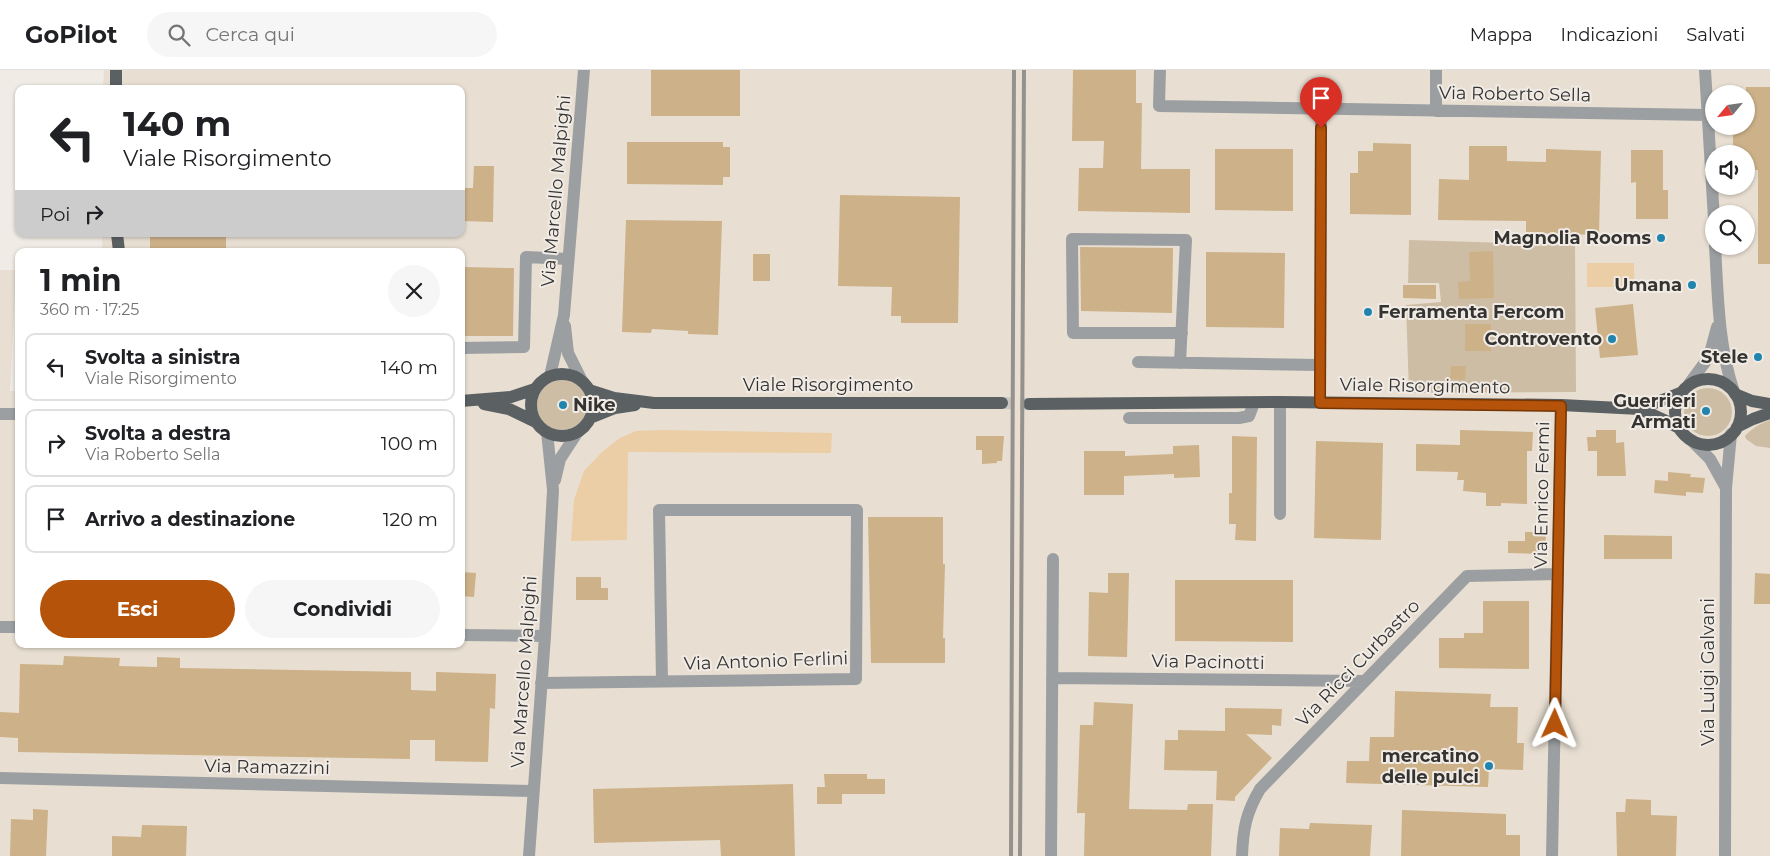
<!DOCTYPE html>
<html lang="it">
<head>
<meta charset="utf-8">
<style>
	body { margin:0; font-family:Montserrat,sans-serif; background:#f6f6f6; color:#202124; height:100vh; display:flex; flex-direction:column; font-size:19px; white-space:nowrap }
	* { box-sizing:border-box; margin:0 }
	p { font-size:16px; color:#757577 }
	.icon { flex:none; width:28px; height:28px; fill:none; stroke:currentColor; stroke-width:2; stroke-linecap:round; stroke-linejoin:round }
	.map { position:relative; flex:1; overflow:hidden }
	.side { position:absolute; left:15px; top:178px; width:450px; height:400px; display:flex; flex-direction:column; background:#fff; border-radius:10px; box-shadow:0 1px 4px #0004 }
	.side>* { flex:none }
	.hud { position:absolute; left:15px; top:15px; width:450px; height:152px; border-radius:10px; box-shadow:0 1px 4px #0004; background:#fff; color:#202124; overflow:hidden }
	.needle { width:32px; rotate:241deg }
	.fabs { position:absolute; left:1705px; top:15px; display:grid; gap:10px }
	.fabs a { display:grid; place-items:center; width:50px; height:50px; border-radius:50%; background:#fff; box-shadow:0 1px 4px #0004; font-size:25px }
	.pin { position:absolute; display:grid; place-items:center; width:42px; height:42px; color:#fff; margin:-51px -21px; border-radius:50% 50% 50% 0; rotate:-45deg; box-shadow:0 0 5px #0007 }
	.pin .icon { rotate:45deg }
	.me { position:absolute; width:55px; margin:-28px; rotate:1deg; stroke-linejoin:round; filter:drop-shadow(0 0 4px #0008) }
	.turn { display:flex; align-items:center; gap:18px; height:105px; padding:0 25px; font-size:22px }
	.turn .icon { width:65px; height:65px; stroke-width:2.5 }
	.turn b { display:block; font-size:35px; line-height:42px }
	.then { display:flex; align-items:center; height:48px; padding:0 25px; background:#0003; gap:10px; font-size:19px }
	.round { display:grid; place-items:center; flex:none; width:52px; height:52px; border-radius:26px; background:#f6f6f6 }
	.headline { display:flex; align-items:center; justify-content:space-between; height:85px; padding:0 25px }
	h1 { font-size:30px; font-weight:700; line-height:38px }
	.primary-button { display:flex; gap:10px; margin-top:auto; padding:10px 25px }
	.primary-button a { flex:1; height:58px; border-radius:30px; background:#b45309; color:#fff; font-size:20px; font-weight:700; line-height:58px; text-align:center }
	.primary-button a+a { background:#f6f6f6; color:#202124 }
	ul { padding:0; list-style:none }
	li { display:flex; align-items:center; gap:15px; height:68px; margin:0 10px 8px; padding:0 15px; border:2px solid #e0e0e0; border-radius:10px }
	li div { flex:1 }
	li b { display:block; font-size:19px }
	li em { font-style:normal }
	header { display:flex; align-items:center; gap:30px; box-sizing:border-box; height:70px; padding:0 25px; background:#fff; border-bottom:1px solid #e0e0e0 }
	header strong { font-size:24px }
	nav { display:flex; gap:28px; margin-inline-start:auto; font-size:18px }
	.search { width:350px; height:45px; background:#f6f6f6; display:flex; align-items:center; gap:12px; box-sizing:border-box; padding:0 18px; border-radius:28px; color:#757577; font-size:19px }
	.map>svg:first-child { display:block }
	.built { fill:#e8dfd2; fill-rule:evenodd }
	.green { fill:#cebda5 }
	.water { fill:#ebcea6 }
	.building { fill:#cdb189 }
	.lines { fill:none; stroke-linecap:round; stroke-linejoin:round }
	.major-tunnel { stroke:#cbc6c1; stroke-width:12; stroke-dasharray:12 6; stroke-linecap:butt }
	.minor { stroke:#9c9fa1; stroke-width:12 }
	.major { stroke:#5b6063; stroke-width:12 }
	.rail { stroke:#95928e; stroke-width:4 }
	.route-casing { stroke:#753606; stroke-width:12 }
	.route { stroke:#b45309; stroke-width:9 }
	.poi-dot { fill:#2084ae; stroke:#f0ebe5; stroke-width:2 }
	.labels { text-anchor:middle; stroke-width:4; stroke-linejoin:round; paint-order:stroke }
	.street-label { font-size:18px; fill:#353331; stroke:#f0ebe5 }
	.poi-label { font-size:18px; font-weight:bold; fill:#353331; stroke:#f0ebe5; text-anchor:end }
</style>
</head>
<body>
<header>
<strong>GoPilot</strong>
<div class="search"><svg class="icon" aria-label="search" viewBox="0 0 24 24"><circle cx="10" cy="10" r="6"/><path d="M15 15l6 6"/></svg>Cerca qui</div>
<nav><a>Mappa</a><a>Indicazioni</a><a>Salvati</a></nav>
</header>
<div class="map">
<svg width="1770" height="786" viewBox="0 0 1770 786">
	<rect width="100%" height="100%" fill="#f0ebe5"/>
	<path class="built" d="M104,0H1770V786H0V200H16L10,321H19V574H461V181H102V164H461V19H103ZM1714,24H1746V56H1714ZM1714,84H1746V116H1714ZM1714,144H1746V176H1714Z"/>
	<path class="green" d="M1409,170L1575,175L1576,322L1409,323L1406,235L1441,232L1439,213H1408Z
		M537 335a25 25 0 1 1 50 0a25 25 0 1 1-50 0Z
		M1684 342a24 24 0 1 1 48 0a24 24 0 1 1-48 0Z
		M1770,350V378L1756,376L1746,369L1745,366C1752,358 1760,354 1770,350Z"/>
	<path class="water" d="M1587,193H1634V217H1587Z
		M659,360L832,363L831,383L628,382L627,470L571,471L574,430L584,401L602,382L620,368L636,361Z"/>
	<path class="building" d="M651,0H740V46H651Z
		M1073,0H1136V33H1142L1141,99H1190V143L1078,141L1079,98H1103L1104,71H1072Z
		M1746,17H1770V194H1758V100H1747L1746,84H1733V56H1746Z
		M627,72H723V77H730V107H723V115L627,114Z
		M1373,73L1411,74V145L1350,144V103H1358V81H1373Z
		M1469,76H1507V91L1546,92V79L1601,81L1599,165L1526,163V151L1438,150L1439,109L1469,110Z
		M1215,79H1293V141L1215,140Z
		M1631,80H1663V120H1668V149H1636V112L1631,113Z
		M474,96H494L493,152L461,151V118H473Z
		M840,125L960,127L958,253H901V246H891L892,217L838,216Z
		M626,150L722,151L718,265L688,264V261L652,259L651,263L622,262Z
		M150,164H226V181H150Z
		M1080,177L1173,178L1172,243L1081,241Z
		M1493,181L1494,228L1459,229L1458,212L1470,211L1469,182Z
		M1206,182L1285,183L1284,258L1206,257Z
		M753,184H770V211H753Z
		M461,197L514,198L513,266H461Z
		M1403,215H1436V229L1403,228Z
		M1633,234L1638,285L1600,288L1595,238Z
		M1465,254H1491V281H1465Z
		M1451,296H1466L1465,310L1450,309Z
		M1460,360L1533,362L1532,381H1527V434L1501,433V436H1486V423L1463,421L1464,410H1457L1458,402L1416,401V374L1460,375Z
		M1596,360H1616V373L1624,372L1626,406H1597V381H1588L1587,367H1596Z
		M976,366H1004L1002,391H997V393L982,394V380H976Z
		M1232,366L1257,367L1256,471L1235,470L1236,454H1229V423H1232Z
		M1316,371L1383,373L1381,470L1314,468Z
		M1199,375L1200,407L1174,408V404L1124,406V425H1084V381H1125V386L1173,384V376Z
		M1668,402L1691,404L1690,407L1705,408L1703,423L1686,422V426L1654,423L1655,410L1668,411Z
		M868,447H943V494H945L943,568H945V593H871Z
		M1525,462H1546L1545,484L1508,483V471H1525Z
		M1604,465L1672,466V489H1604Z
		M461,502L476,503L474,527L461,526Z
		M1108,503H1129L1127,587L1088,586L1089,522L1108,523Z
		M1755,503L1770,504V534H1754Z
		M576,507H601V518H608V530H576Z
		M1175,510H1293V572L1175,571Z
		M1483,531H1529V599L1439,598V568H1464V563H1483Z
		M64,586L120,588L119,596L157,597V587L180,588V598L411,602V620L436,621V602L496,604L495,639L490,638L488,692L435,691V670H410V689L18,682V668L0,667V642L19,643L20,594L63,595Z
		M1395,621L1491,624L1490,637H1518L1517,673H1524L1523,700L1489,699L1488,717L1346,713L1347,691H1369L1370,667H1394Z
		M1094,632L1133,634L1129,739L1187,740L1188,734H1213L1211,786H1084L1085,743H1077L1080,655H1093Z
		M1225,638L1282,639L1281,656L1272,655V665L1246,664L1272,688L1235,727V731L1216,730L1217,701L1164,700L1165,670H1178V660L1225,661Z
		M824,704H867V709H885V724H842V734H817V717H825Z
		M793,714L795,786H721L720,770L594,773L593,719Z
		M1626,729L1651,730V745L1677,746L1676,786H1617L1616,742H1625Z
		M33,739L48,740L46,786H10L11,749L33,750Z
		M1402,740L1506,744V765H1520V786H1401Z
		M1310,753L1372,755L1370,786H1279L1280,758L1309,759Z
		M142,755L187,756L186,786H112V766L141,767Z"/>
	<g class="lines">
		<path class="major-tunnel" d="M1002,333L1029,334"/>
		<path class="minor" d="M1160,0L1159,36L1708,45
			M1436,0V41
			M1705,0L1714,149
			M1715,176C1718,225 1718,275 1734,322
			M565,256L568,283L582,311
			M461,278L524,277L526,187L568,189
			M1138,292L1320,295
			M1180,293L1186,170L1072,169L1073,263H1182
			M550,306L564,245L584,0
			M1689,314L1709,287L1717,257
			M1320,333L1321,39
			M0,344H19
			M1129,348H1239L1249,346L1254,333
			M1691,370L1710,389L1725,416
			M555,410L560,389L577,363
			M1280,444V332
			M0,557H19
			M461,565L545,566
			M1052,608L1364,611
			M541,613L856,609L857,440H659L662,611
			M0,708L533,721
			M529,786L545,566L553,420L547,362
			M1051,786L1053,489
			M1242,786C1243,759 1246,743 1260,719L1467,506L1558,504
			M1552,786L1561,335
			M1725,786L1726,418L1731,364"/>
		<path class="major" d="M116,0V19
			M117,164L119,181
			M531 335a31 31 0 1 1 62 0a31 31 0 1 1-62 0Z
			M1675 342a33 33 0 1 1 66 0a33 33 0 1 1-66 0Z
			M589,320L614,328L654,333H1002
			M1735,324L1752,331L1770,334
			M461,331L511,327L535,319
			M484,334L509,339L536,352
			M1029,334L1280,332L1561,335L1640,339L1680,323
			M1640,339L1666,351L1679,358
			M590,348L615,338L635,335
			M1737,357L1753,349L1770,343"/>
		<path class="rail" d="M1011,786L1014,0
			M1020,786L1024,0"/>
	</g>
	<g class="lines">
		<defs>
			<path id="route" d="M1321,58L1320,333L1561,336L1555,654"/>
		</defs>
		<use href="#route" class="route-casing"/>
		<use href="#route" class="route"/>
	</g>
	<g class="poi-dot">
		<circle cx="1661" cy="168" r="5"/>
		<circle cx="1692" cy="215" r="5"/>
		<circle cx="1368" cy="242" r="5"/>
		<circle cx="1612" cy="269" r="5"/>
		<circle cx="1758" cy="287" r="5"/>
		<circle cx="563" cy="335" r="5"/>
		<circle cx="1706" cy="341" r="5"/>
		<circle cx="1489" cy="696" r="5"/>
	</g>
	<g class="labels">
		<g class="street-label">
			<text transform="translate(1515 24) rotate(1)" y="6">Via Roberto Sella</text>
			<text transform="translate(556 121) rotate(-85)" y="6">Via Marcello Malpighi</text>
			<text x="828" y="321">Viale Risorgimento</text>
			<text transform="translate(1425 316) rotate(1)" y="6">Viale Risorgimento</text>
			<text transform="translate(1542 425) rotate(-89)" y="6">Via Enrico Fermi</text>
			<text transform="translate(766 591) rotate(-2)" y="6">Via Antonio Ferlini</text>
			<text transform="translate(1208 592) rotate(1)" y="6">Via Pacinotti</text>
			<text transform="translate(1358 593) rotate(-46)" y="6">Via Ricci Curbastro</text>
			<text transform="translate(524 602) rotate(-86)" y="6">Via Marcello Malpighi</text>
			<text transform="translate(1708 602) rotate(-90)" y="6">Via Luigi Galvani</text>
			<text transform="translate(267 697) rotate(1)" y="6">Via Ramazzini</text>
		</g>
		<g class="poi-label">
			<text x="1651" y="174">Magnolia Rooms</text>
			<text x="1682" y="221">Umana</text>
			<text x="1378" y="248" text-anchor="start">Ferramenta Fercom</text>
			<text x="1602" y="275">Controvento</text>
			<text x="1748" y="293">Stele</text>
			<text x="1696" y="337">Guerrieri<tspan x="1696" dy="21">Armati</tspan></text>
			<text x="573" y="341" text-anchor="start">Nike</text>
			<text x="1479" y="692">mercatino<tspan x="1479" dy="21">delle pulci</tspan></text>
		</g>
	</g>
</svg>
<div class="fabs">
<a><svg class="needle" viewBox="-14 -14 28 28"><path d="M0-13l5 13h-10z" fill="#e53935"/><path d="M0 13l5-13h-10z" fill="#757577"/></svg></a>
<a><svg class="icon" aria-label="sound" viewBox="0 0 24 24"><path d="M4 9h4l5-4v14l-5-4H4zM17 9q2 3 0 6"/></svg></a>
<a><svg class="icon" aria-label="search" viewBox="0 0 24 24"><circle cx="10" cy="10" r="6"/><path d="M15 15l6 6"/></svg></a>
</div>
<div class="pin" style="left:1321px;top:58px;background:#d93025"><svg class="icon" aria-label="arrive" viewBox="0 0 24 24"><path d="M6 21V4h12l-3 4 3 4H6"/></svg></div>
<svg class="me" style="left:1555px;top:654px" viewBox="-20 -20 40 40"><path d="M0-17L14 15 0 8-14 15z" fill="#b45309" stroke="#fff" stroke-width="4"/></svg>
<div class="hud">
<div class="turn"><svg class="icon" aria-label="left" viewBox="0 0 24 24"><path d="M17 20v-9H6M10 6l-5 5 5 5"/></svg><div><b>140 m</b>Viale Risorgimento</div></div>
<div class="then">Poi<svg class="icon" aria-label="right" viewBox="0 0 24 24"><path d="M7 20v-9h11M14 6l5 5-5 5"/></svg></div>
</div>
<section class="side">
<div class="headline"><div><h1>1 min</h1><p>360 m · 17:25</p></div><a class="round"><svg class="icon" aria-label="close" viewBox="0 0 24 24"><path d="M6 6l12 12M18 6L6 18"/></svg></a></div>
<ul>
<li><svg class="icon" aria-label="left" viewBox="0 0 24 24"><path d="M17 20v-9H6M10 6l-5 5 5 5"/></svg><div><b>Svolta a sinistra</b><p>Viale Risorgimento</p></div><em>140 m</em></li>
<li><svg class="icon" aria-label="right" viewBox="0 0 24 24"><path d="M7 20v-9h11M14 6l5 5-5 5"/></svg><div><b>Svolta a destra</b><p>Via Roberto Sella</p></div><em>100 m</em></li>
<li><svg class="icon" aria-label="arrive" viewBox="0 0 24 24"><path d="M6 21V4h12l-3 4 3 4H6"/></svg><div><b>Arrivo a destinazione</b></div><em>120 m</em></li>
</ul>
<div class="primary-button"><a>Esci</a><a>Condividi</a></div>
</section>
</div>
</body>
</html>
